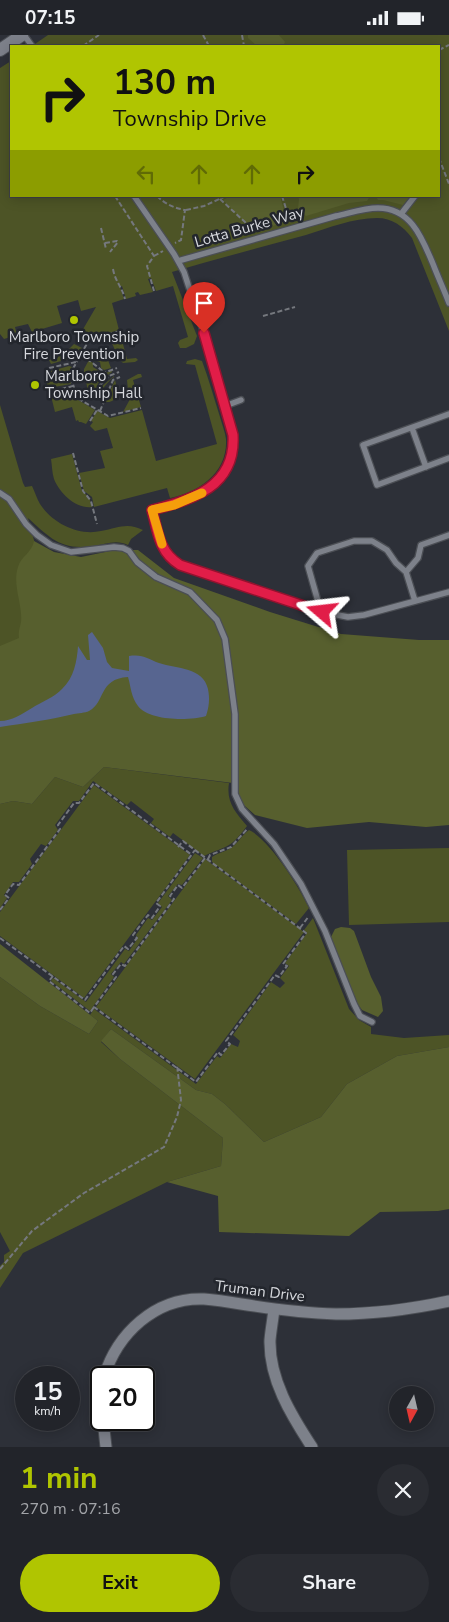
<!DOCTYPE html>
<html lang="en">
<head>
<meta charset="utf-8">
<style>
	body { margin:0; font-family:"Nunito Sans",sans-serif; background:#2a2c32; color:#f1f3f6; height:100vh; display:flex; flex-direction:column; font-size:19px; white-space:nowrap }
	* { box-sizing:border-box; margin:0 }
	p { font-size:16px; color:#a2a4a8 }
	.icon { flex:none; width:28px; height:28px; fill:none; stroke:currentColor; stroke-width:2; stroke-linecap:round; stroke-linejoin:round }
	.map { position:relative; height:1412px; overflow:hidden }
	.drawer { display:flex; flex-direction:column; background:#22242a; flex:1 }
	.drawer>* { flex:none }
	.guide { position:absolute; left:10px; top:10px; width:430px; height:152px; border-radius:0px; box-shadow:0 2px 12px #0003,0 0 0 1px #3f4147; background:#b0c501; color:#111; overflow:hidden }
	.needle { width:32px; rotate:188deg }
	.tools { position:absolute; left:389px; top:1351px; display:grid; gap:10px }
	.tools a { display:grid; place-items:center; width:45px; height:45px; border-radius:50%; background:#22242a; box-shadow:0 2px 12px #0003,0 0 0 1px #3f4147; font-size:25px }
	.speed { position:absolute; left:15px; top:1331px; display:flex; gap:10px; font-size:25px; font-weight:700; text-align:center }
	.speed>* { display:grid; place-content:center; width:65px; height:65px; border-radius:50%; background:#22242a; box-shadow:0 2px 12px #0003,0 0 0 1px #3f4147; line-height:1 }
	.speed small { font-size:12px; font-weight:400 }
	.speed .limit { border:2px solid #111; border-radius:8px; background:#fff; color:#111 }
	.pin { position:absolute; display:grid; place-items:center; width:42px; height:42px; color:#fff; margin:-51px -21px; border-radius:50% 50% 50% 0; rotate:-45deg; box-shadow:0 0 5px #0007 }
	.pin .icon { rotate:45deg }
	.me { position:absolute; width:55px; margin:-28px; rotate:287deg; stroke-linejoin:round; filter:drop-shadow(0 0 4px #0008) }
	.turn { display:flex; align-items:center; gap:18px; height:105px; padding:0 20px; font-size:22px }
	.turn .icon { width:65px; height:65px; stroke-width:2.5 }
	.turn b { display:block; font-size:35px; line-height:42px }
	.lanes { display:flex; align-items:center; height:48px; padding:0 20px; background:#0003; justify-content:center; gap:25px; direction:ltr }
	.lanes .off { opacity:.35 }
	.round { display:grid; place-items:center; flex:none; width:52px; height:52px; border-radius:26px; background:#2a2c32 }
	.headline { display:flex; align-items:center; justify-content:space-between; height:85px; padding:0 20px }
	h1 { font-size:30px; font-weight:700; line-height:38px; color:#b0c501 }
	.cta { display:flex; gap:10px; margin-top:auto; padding:10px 20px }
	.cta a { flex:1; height:58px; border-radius:30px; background:#b0c501; color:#111; font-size:20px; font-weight:700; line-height:58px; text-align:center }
	.cta a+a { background:#2a2c32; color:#f1f3f6 }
	.status { display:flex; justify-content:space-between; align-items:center; height:35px; padding:0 25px; background:#22242a; direction:ltr }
	.status svg { height:14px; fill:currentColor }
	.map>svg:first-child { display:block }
	.green { fill:#4d5426 }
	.forest { fill:#575f2e }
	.water { fill:#576590 }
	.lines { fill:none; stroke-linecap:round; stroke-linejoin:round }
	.lane-casing { stroke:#4b4e54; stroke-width:8 }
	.street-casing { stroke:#4b4e54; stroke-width:13 }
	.secondary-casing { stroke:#4b4e54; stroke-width:14 }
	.path { stroke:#75787e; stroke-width:2; stroke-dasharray:5 2.5; stroke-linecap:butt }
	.lane { stroke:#7d818a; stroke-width:5.5 }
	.street { stroke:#7d818a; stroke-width:11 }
	.secondary { stroke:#7d818a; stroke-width:12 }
	.route-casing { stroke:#92132f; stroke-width:12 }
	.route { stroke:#e11d48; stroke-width:9 }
	.slow { stroke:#f59e0b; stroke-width:9 }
	.poi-dot { fill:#b0c501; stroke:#23262d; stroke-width:2 }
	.labels { text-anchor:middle; stroke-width:5; stroke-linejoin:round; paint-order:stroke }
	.street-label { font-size:15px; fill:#d7d9de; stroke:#23262d }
	.poi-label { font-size:15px; fill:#d7d9de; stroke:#23262d }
</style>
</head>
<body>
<div class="status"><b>07:15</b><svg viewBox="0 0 49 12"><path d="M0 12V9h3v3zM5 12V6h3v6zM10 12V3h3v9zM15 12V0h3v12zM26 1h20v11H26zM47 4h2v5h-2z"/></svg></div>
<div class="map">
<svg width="449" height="1412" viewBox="0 0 449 1412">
	<rect width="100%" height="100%" fill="#2d3038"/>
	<path class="green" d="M48,0H449V296L412,203C403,191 392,183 377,183C353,183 328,193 306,200C261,212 217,224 172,237L197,301L194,309L186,313H180L178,308L180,305L188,302L173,251L156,256L151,243L148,244L153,257L140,260L138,257L135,258L136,261L126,264L122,251L120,252L124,264L112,268L119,295L89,304L85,309L77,304L79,300L78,297L82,296L96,272L81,276L78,265L57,271L62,288L32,297L28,289L15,292L17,300L4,304L0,299V33L11,26V161H439V11H32Z
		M120,298L127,324L136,323L138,325L135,327L123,328L119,324L111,306L101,303Z
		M74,309L82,313L78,321L51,329L49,325L58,323V321L70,317L69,314Z
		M100,317L106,320L111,333L104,335L101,333L100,327L95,326L91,323L95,319Z
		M195,324L202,326C209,345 214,363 220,382C222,389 225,397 226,404C228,437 200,457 170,463L167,453L94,472L92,462L84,456L79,438L105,433L100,416L113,413L107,393L95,396L90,391L93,387L91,386L97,376L110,383L142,375L156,426L217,409L195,330L186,329L187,326Z
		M89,325L93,328V332L101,337L95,340H84V334Z
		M69,331L72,332L68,340L71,349L48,353L44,338Z
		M112,336V337L105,342L97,349L101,352L114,341V342L111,344L104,352L106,358L103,366L88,355L85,343L100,341L105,338Z
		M138,339H141L142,342L133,345L141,372L123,377L129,366L127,345Z
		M115,345C118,355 119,368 105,367Z
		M72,354L75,363L95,375L86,389L81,387H79L78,385L76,386L72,372L55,377L51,361Z
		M0,370L23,448L25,452L32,451C35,457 37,464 40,469C53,489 79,501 101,496C118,493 127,487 143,495L131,504L128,510C117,504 105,509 93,511C61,516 49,502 28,483L39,524L25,627L0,624Z
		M72,419L82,456L89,462L92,472C76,474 60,459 54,444C52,438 52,430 51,424Z
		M104,732L229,748C226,767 235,777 247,791C230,814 228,810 204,821L173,798L170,802L151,788L154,784L131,766L127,770L93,746L79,766H73L55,790L58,795L46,811L41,809L30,824L32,829L19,847H13L4,860L7,863L0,873V769L13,766L32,769L55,742L83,752Z
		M94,750L190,820L84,963L0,901V877Z
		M249,795C269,804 300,853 309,873L296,889L212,827V822C217,818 225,817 231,813C238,808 242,800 249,795Z
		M449,813V887L349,890L347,815Z
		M195,818L203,823L182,850L178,849L168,861L172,865L124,929L121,927L111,939L114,942L90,976L51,946L53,943L86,967L125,914L129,916L138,903L136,900L148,883L152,885L162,872L158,868Z
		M205,824L304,897L195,1044L96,972Z
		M313,883L349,974L359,985L371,992V999L404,1003L449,1000V1012L397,1021L347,1049L321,1082L264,1107L225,1069L212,1059L196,1055L111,994L101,1007L120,1024L223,1103L221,1131L167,1147L23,1218L0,1253V1231L4,1227V1220L10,1216L0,1197V942L40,971L89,999L98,986L90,980L94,974L196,1049L217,1021L220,1023L231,1009L238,1012L240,1006L233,1000L271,947L280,953L285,948L280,943L289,931L285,928L307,898L304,895Z"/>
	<path class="forest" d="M248,0H279L285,7L283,11H257L248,3Z
		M231,161H280L287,187L261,194L260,188L249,191L223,165Z
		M297,161H370L367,166L349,168L306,181L298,174L299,164Z
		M376,161H411L403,170L383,165H378Z
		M34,506L54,517L81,522L115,515H138L174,543L270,577L341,599L419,605H449V790L426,792L369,787L307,793L255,780L237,764L233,748L104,732L83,752L55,742L32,769L13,766L0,769V611L19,603C18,596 20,593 21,587C23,570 12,550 18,532C21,521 32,518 34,506Z
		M341,892L350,893L354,896L371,942L381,962L383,976L378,982L362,975L357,968L331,902L335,894Z
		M0,909L98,986L89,999L40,971L0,942Z
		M111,994L196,1055L212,1059L225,1069L264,1107L321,1082L347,1049L397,1021L449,1012V1174L438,1176L380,1177L349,1201L219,1197L218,1161L167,1147L221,1131L223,1103L120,1024L101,1006Z"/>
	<path class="water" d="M92,597L103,613L107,627L112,633L129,636V621C144,619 147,624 159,628C177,634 203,632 208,654C210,664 209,672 206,681C190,686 149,686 138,671C131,662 131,652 128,642C98,644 106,667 89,676C85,678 78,678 74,679C50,685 25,688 0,692V686C12,686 22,679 32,673C41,667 55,662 62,654C74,643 77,626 78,611L87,625H90L88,600Z"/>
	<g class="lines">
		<defs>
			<path id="lane" d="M24,0L32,11
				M134,161L174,219L184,237L209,314L233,405L232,416L228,430L223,440L215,449L189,465L152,475C158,498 159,517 180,530L312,575L348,582L364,580L449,557
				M401,179L415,161
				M178,226L336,181C350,178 364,173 378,173C411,173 422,203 433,229C438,242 444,255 449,268
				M225,371L241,365
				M449,379L363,410L377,450L449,423
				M412,393L426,432
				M0,458L9,464L26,489L37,500L51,510L71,517L114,512L123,513L129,516L137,527L156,542L190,557L217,585L225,604L235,679V759L242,774L274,809L301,849L325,896L354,969L360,981L372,987
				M415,566L406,537L418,523L421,510L449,500
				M321,577L308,531L317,518L354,506H372L387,515L396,528L406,537"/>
			<path id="street" d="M274,1274C273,1284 271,1294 270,1305C269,1344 291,1380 312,1412
				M104,1342C117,1299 155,1262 204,1264C216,1265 229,1267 241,1269C273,1274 304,1278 336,1279C374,1279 412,1274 449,1266
				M103,1385L106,1412"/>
			<path id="secondary" d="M0,15L22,0"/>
		</defs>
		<use href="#lane" class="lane-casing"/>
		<use href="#street" class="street-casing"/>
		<use href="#secondary" class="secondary-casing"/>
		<path class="path" d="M203,0L209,11
			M242,0L244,11
			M83,11L99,0
			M439,15L449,10
			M439,123L449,149
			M115,161L154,221L147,231L154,256
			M157,161C165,169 174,173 185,175L181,205L175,208
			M282,161L290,186
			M220,164L246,188L250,197
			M186,175L204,171L226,161
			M101,193L106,214
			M105,208L117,206L118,207L110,217
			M154,221L163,216
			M113,234C115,246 122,252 125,264
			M263,281L295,272
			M120,296L89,305L70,339L77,363L108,381L141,373
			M81,319L104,337
			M49,333L76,327
			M72,345L98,340L117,333
			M99,351L109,341L119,337
			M54,356L73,351
			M100,376L113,345L120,342
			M90,386L97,375
			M73,418L83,456L91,466L97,489
			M178,812L183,806C224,837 265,867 306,898L283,929L287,931L279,942L275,940L226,1006L230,1009L221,1020L218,1017L196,1047L94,972L116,942L113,939L121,929L125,931L174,864L170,861L178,850L182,853L205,823
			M208,824L210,820L231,812L248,793
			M0,875L9,863L5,860L13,849L19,850L60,794L58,790L74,768H79L94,748L192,820
			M300,893L309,881
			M0,903L85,965L124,911L128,914L137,903L133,900L148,880L152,883L160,871L156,868L195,815
			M53,941L49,946L90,978L94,972
			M0,1234L32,1196L84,1158L164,1112L177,1082L181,1065L177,1030"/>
		<use href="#lane" class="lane"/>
		<use href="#street" class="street"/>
		<use href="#secondary" class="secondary"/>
	</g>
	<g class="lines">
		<defs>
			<path id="route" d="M204,298L233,400C236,451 193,465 152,475C158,498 159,517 180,530L322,577"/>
		</defs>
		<use href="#route" class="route-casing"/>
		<use href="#route" class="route"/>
		<path class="slow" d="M162,509L152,475L174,470L202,458"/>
	</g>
	<g class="poi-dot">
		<circle cx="74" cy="285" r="5"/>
		<circle cx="35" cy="350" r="5"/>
	</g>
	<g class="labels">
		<g class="street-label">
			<text transform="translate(249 192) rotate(-16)" y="5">Lotta Burke Way</text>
			<text transform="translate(260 1256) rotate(7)" y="5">Truman Drive</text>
		</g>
		<g class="poi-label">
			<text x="74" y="307">Marlboro Township<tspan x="74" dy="17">Fire Prevention</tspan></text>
			<text x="45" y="346" text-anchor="start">Marlboro<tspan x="45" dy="17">Township Hall</tspan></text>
		</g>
	</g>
</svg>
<div class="tools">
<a><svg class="needle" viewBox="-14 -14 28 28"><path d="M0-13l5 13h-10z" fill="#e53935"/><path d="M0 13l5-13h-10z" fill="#a2a4a8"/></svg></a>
</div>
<div class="speed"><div>15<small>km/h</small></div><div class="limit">20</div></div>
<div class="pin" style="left:204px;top:298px;background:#d93025"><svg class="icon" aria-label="arrive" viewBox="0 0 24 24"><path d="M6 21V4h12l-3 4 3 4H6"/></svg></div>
<svg class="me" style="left:322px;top:577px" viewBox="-20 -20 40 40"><path d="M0-17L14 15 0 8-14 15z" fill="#e11d48" stroke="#fff" stroke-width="4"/></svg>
<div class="guide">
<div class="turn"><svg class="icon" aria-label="right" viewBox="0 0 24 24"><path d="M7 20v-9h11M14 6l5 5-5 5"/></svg><div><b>130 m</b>Township Drive</div></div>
<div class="lanes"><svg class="icon off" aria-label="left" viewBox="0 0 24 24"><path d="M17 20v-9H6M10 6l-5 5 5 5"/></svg><svg class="icon off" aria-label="ahead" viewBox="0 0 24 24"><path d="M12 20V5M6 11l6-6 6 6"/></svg><svg class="icon off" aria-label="ahead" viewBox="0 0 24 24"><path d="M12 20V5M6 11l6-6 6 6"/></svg><svg class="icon" aria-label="right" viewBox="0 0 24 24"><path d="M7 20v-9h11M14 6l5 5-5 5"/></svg></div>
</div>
</div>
<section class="drawer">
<div class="headline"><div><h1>1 min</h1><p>270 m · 07:16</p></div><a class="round"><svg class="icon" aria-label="close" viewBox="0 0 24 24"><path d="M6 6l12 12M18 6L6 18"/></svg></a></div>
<div class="cta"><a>Exit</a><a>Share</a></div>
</section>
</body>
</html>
